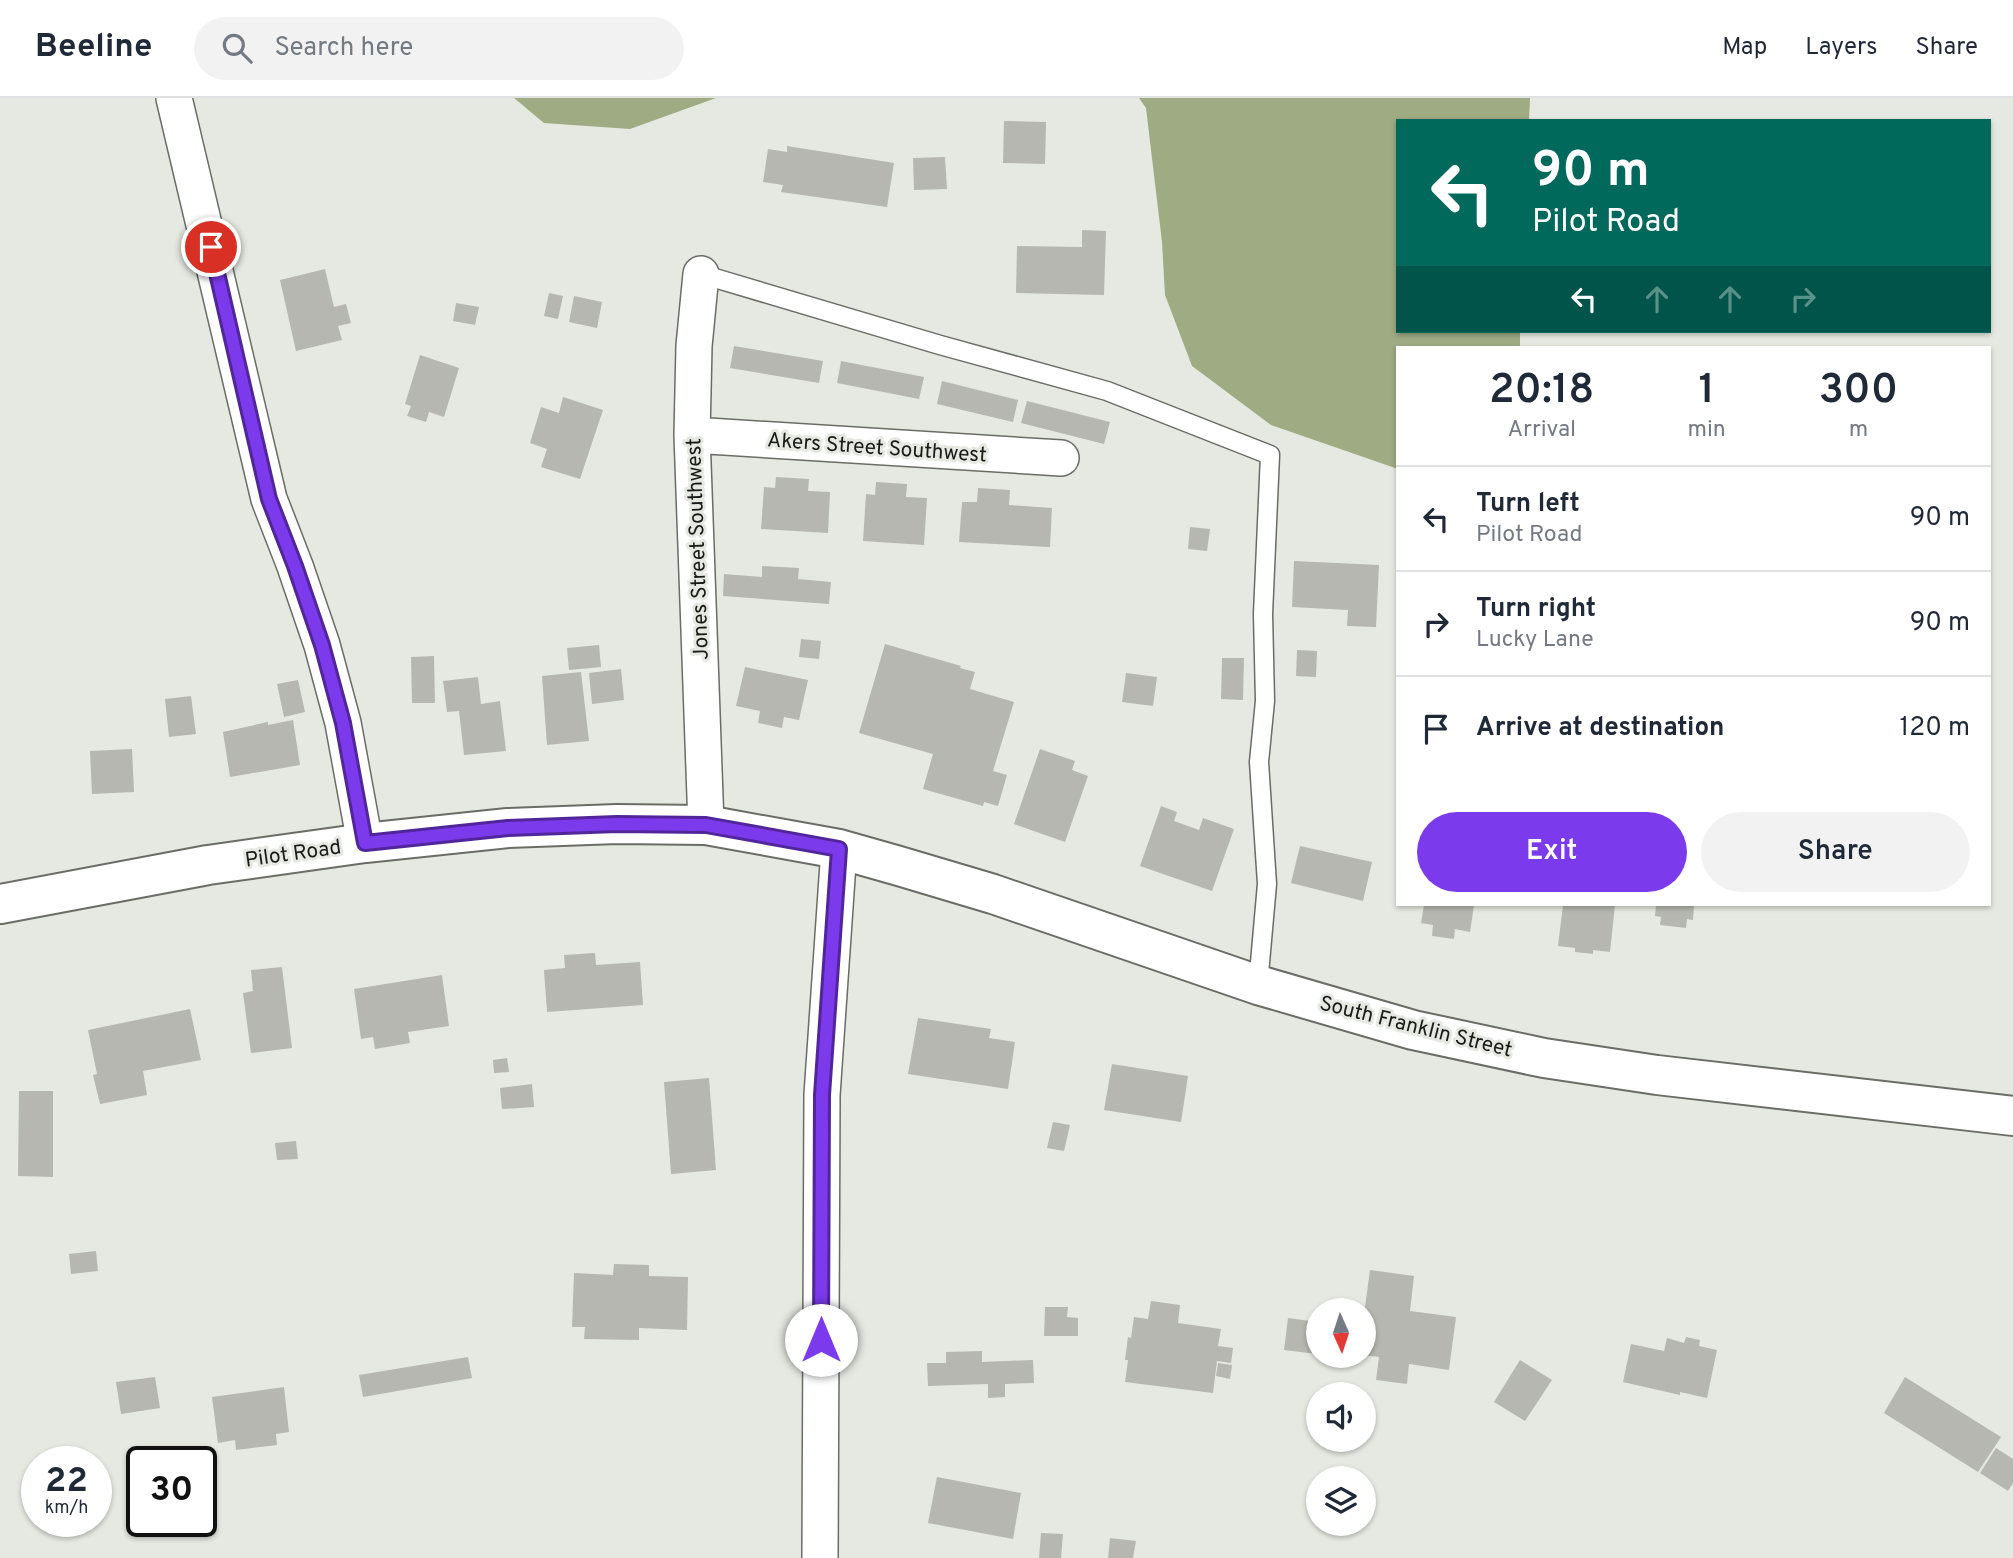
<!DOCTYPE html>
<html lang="en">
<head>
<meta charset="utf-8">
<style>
	body { margin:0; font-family:Overpass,sans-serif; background:#f2f2f3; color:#1f2937; height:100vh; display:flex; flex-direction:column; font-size:26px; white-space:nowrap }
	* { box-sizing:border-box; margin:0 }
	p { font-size:23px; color:#747a83 }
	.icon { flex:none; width:38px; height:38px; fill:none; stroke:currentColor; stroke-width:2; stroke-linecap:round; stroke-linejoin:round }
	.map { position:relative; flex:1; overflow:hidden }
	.panel { position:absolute; left:1396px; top:248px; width:595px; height:560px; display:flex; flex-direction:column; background:#fff; border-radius:0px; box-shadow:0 2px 5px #0004 }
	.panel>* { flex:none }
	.top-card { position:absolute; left:1396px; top:21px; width:595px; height:214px; border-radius:0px; box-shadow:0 2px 5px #0004; background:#00695c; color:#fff; overflow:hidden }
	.needle { width:46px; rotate:177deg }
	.tools { position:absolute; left:1306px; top:1200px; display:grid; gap:14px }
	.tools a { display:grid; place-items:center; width:70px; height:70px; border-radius:50%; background:#fff; box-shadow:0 2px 5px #0004; font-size:35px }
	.speed { position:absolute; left:21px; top:1348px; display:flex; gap:14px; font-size:35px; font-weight:700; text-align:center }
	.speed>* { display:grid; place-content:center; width:91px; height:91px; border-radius:50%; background:#fff; box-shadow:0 2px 5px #0004; line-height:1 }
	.speed small { font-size:18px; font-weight:400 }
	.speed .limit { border:4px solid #111; border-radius:10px; background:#fff; color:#111 }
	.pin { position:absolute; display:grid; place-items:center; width:60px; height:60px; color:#fff; margin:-30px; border:4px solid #fff; border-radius:50%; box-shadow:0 2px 7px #0007 }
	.me { position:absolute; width:77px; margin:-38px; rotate:0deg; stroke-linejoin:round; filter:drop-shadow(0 0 5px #0008) }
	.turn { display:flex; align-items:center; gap:24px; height:147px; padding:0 21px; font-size:32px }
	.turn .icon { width:91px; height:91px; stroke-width:2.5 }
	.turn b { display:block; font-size:49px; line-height:60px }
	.lanes { display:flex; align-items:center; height:66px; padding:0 21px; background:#0003; justify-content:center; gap:35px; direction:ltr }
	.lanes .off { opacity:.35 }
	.eta { display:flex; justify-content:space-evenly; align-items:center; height:119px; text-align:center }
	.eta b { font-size:42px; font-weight:600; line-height:49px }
	.primary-button { display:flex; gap:14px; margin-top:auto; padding:14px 21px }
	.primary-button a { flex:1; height:80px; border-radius:42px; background:#7c3aed; color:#fff; font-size:28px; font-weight:600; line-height:80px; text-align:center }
	.primary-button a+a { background:#f2f2f3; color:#1f2937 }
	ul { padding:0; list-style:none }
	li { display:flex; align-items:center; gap:21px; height:105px; padding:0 21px; border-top:2px solid #e0e1e3 }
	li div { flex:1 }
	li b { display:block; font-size:26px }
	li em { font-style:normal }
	header { display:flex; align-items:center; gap:42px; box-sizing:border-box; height:98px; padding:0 35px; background:#fff; border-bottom:2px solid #e0e1e3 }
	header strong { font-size:33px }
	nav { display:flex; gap:38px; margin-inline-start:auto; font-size:24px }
	.search { width:490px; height:63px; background:#f2f2f3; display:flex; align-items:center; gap:18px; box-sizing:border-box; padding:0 24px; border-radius:38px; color:#747a83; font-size:26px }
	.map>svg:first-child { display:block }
	.forest { fill:#9eab83 }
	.building { fill:#b5b7b0 }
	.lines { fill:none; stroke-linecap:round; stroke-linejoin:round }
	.service-casing { stroke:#6a6c66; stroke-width:21 }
	.minor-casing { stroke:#6a6c66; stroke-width:38 }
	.secondary-casing { stroke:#6a6c66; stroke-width:42 }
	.service { stroke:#fff; stroke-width:18 }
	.minor { stroke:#fff; stroke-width:35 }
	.secondary { stroke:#fff; stroke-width:38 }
	.route-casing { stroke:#51269a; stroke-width:18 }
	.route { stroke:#7c3aed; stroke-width:12 }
	.labels { text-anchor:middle; stroke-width:6; stroke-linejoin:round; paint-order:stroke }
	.street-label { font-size:21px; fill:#1a1a18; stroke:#e6e9e1 }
</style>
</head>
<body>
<header>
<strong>Beeline</strong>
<div class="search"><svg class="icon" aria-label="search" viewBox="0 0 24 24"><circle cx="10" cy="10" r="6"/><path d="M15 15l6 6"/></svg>Search here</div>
<nav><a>Map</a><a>Layers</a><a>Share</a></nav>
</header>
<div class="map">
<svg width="2013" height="1460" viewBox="0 0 2013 1460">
	<rect width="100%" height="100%" fill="#e6e9e1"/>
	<path class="forest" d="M514,0H716L630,31L544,25Z
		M1139,0H1530L1529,23H1398V233H1520V250H1398V371L1271,327L1192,268L1165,197L1162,144L1146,10Z"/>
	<path class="building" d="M1004,23L1046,24L1045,66L1003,65Z
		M787,48L894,65L887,109L781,94L783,87L763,84L768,51L787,54Z
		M945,59L947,91L914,92L913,60Z
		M1082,132L1106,133L1104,197L1016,195L1017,148L1082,149Z
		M325,171L334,209L346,206L351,225L338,228L342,242L296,253L280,182Z
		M549,195L563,198L558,221L544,218Z
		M574,198L602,204L597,230L569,224Z
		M456,205L479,209L475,227L453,223Z
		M734,248L823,263L819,285L730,270Z
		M420,257L459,270L444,319L429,314L426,324L407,318L411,308L405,306Z
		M841,263L924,279L919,301L837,285Z
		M942,283L1018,302L1013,324L937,306Z
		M563,299L603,312L580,381L541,369L547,351L530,345L541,309L559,315Z
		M1027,303L1110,324L1104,346L1021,325Z
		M776,379L809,381L808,393L830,394L828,435L761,431L764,389L775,390Z
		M876,384L907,386L906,399L927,400L924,447L863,443L866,396L875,397Z
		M978,390L1010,392L1009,407L1052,410L1050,449L959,444L962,404H977Z
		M1190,429L1210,431L1207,453L1188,451Z
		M1294,463L1379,467L1376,529L1347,528L1348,512L1292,509Z
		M762,468L799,470L798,481L831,484L829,506L723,498L724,476L762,479Z
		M801,541L821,543L819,561L799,559Z
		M885,546L961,568L960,570L975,574L970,591L1014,604L993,673L1007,677L998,708L984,704L983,708L923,691L933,656L859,635Z
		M599,547L601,569L569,572L567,550Z
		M1297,552L1317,553L1316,579L1296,578Z
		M434,558L435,605H412L411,559Z
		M1222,560H1244L1243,602L1221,601Z
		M745,569L808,582L799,622L784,619L782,630L758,625L760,613L736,608Z
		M621,571L624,602L592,606L589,575Z
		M581,574L589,643L547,647L542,578Z
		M1126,575L1157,579L1153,608L1122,604Z
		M478,579L481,606L500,603L506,653L464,657L459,613L447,614L443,583Z
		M298,582L305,614L284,619L277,586Z
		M191,598L196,636L169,639L165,601Z
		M293,622L300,667L230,679L223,634L268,624V627Z
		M132,651L134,694L92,696L90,653Z
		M1040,651L1075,663L1072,672L1088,678L1065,744L1014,726Z
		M1161,708L1177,714L1174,723L1199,732L1203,720L1234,731L1212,793L1140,768Z
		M1300,748L1372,764L1363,803L1291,785Z
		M1424,807H1474L1470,834L1455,831L1454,841L1432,838L1433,827L1421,825Z
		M1563,807H1615L1610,854L1593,852V856L1575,854V850L1558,848Z
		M1656,807H1694L1693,822L1687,821L1686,830L1660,827L1661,819L1655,818Z
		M595,855L596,867L640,864L643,907L547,914L544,872L565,870L564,857Z
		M282,869L292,950L251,955L243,895L253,893L251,872Z
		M442,877L449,928L408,934L410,945L375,951L373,939L361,941L354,891Z
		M190,911L201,962L143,973L147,997L100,1006L93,977L97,976L88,932Z
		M918,920L991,931L989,940L1015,944L1008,991L908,976Z
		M507,960L509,974L494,975L493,962Z
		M1112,966L1188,978L1181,1024L1104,1012Z
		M709,980L716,1072L671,1076L664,984Z
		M532,986L534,1009L502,1011L500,990Z
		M19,993H53V1079L18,1078Z
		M1053,1024L1070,1027L1064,1053L1047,1050Z
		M296,1043L298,1061L277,1062L275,1045Z
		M96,1153L98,1173L71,1176L69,1156Z
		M614,1166L649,1167V1178L688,1179L687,1232L639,1230V1242L584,1241L585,1229H572L574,1175L613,1177Z
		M1370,1172L1414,1178L1410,1213L1456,1219L1449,1272L1409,1266L1407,1286L1376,1282L1379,1259L1363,1257V1224Z
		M1151,1203L1180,1207L1178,1225L1221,1231L1218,1248L1233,1250L1231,1265L1217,1263L1213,1295L1125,1284L1128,1262H1125L1128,1239L1131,1240L1134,1219L1148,1221Z
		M1045,1209H1068L1067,1219L1078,1220V1238H1044Z
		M1288,1220L1318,1224L1317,1256L1284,1252Z
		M1686,1239L1700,1242L1699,1248L1717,1252L1707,1300L1680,1294V1297L1623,1284L1631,1246L1664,1253L1667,1240L1684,1245Z
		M982,1253V1264L1033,1262L1034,1285L1005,1286V1299L988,1300V1286L928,1288L927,1265H946V1254Z
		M468,1259L472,1280L363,1299L359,1277Z
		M1520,1262L1552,1282L1525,1323L1494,1304Z
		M1218,1265L1232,1267L1230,1281L1216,1278Z
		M155,1279L160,1310L121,1316L116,1284Z
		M1905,1279L2001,1339L1978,1374L1884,1315Z
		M284,1289L289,1334L276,1336L277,1347L236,1352L235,1342L218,1345L212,1299Z
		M1996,1350L2013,1361V1385L2008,1393L1980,1375Z
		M937,1379L1021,1395L1013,1441L928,1425Z
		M1041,1435L1063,1436L1061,1460H1039Z
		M1110,1440L1136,1443L1133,1460H1108Z"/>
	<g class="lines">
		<defs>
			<path id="service" d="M701,176L940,247L1107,293L1270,357L1263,516L1265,603L1259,664L1267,786L1258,887"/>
			<path id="minor" d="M174,0L269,401L295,468L322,547L343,625L365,745
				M701,176L694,248L692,337L706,727
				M692,337L1061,360
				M820,1460L822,997L839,751"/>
			<path id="secondary" d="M0,806L208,767L365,745L508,730L617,726L706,727L839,751L899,768L993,796L1258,887L1413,932L1544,960L1657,977L2013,1018"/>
		</defs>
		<use href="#service" class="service-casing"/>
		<use href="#minor" class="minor-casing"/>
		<use href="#secondary" class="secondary-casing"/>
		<use href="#service" class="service"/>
		<use href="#minor" class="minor"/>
		<use href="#secondary" class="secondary"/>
	</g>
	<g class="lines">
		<defs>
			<path id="route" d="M211,149L269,401L295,468L322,547L343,625L365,745L508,730L617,726L706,727L839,751L822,997L821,1242"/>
		</defs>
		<use href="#route" class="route-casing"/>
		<use href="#route" class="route"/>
	</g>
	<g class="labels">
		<g class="street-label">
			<text transform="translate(877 349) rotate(4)" y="7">Akers Street Southwest</text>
			<text transform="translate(697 451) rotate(-92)" y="7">Jones Street Southwest</text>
			<text transform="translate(293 755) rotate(-8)" y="7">Pilot Road</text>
			<text transform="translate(1416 928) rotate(14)" y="7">South Franklin Street</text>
		</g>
	</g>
</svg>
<div class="tools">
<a><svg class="needle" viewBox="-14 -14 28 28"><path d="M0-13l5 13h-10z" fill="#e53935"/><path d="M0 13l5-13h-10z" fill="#747a83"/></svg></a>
<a><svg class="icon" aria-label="sound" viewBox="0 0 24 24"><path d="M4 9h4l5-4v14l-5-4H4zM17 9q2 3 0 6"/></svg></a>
<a><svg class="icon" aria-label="layers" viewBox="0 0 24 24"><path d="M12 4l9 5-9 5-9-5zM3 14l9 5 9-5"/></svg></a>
</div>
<div class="speed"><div>22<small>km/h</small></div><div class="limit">30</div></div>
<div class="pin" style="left:211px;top:149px;background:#d93025"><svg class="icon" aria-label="arrive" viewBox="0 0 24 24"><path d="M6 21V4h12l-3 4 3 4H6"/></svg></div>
<svg class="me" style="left:821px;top:1242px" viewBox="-20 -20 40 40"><circle r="19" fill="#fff"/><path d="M0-13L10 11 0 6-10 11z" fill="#7c3aed"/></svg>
<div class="top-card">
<div class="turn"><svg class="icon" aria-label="left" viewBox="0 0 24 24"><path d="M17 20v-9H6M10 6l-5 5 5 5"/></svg><div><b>90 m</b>Pilot Road</div></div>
<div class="lanes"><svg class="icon" aria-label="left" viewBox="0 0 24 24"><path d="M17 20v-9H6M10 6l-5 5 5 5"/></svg><svg class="icon off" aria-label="ahead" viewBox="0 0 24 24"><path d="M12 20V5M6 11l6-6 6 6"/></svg><svg class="icon off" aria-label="ahead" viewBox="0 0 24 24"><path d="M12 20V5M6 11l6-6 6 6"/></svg><svg class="icon off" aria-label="right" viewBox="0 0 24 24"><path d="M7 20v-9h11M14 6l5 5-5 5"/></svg></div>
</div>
<section class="panel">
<div class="eta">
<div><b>20:18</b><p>Arrival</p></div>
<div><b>1</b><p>min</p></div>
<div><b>300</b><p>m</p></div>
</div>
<ul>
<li><svg class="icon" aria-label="left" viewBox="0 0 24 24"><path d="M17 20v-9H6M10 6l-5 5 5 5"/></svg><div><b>Turn left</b><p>Pilot Road</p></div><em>90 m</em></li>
<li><svg class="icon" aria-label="right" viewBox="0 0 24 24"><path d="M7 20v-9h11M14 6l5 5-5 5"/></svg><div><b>Turn right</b><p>Lucky Lane</p></div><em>90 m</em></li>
<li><svg class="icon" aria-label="arrive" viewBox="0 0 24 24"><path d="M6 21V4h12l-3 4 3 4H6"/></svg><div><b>Arrive at destination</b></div><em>120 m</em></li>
</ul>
<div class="primary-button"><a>Exit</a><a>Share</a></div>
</section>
</div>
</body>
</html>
